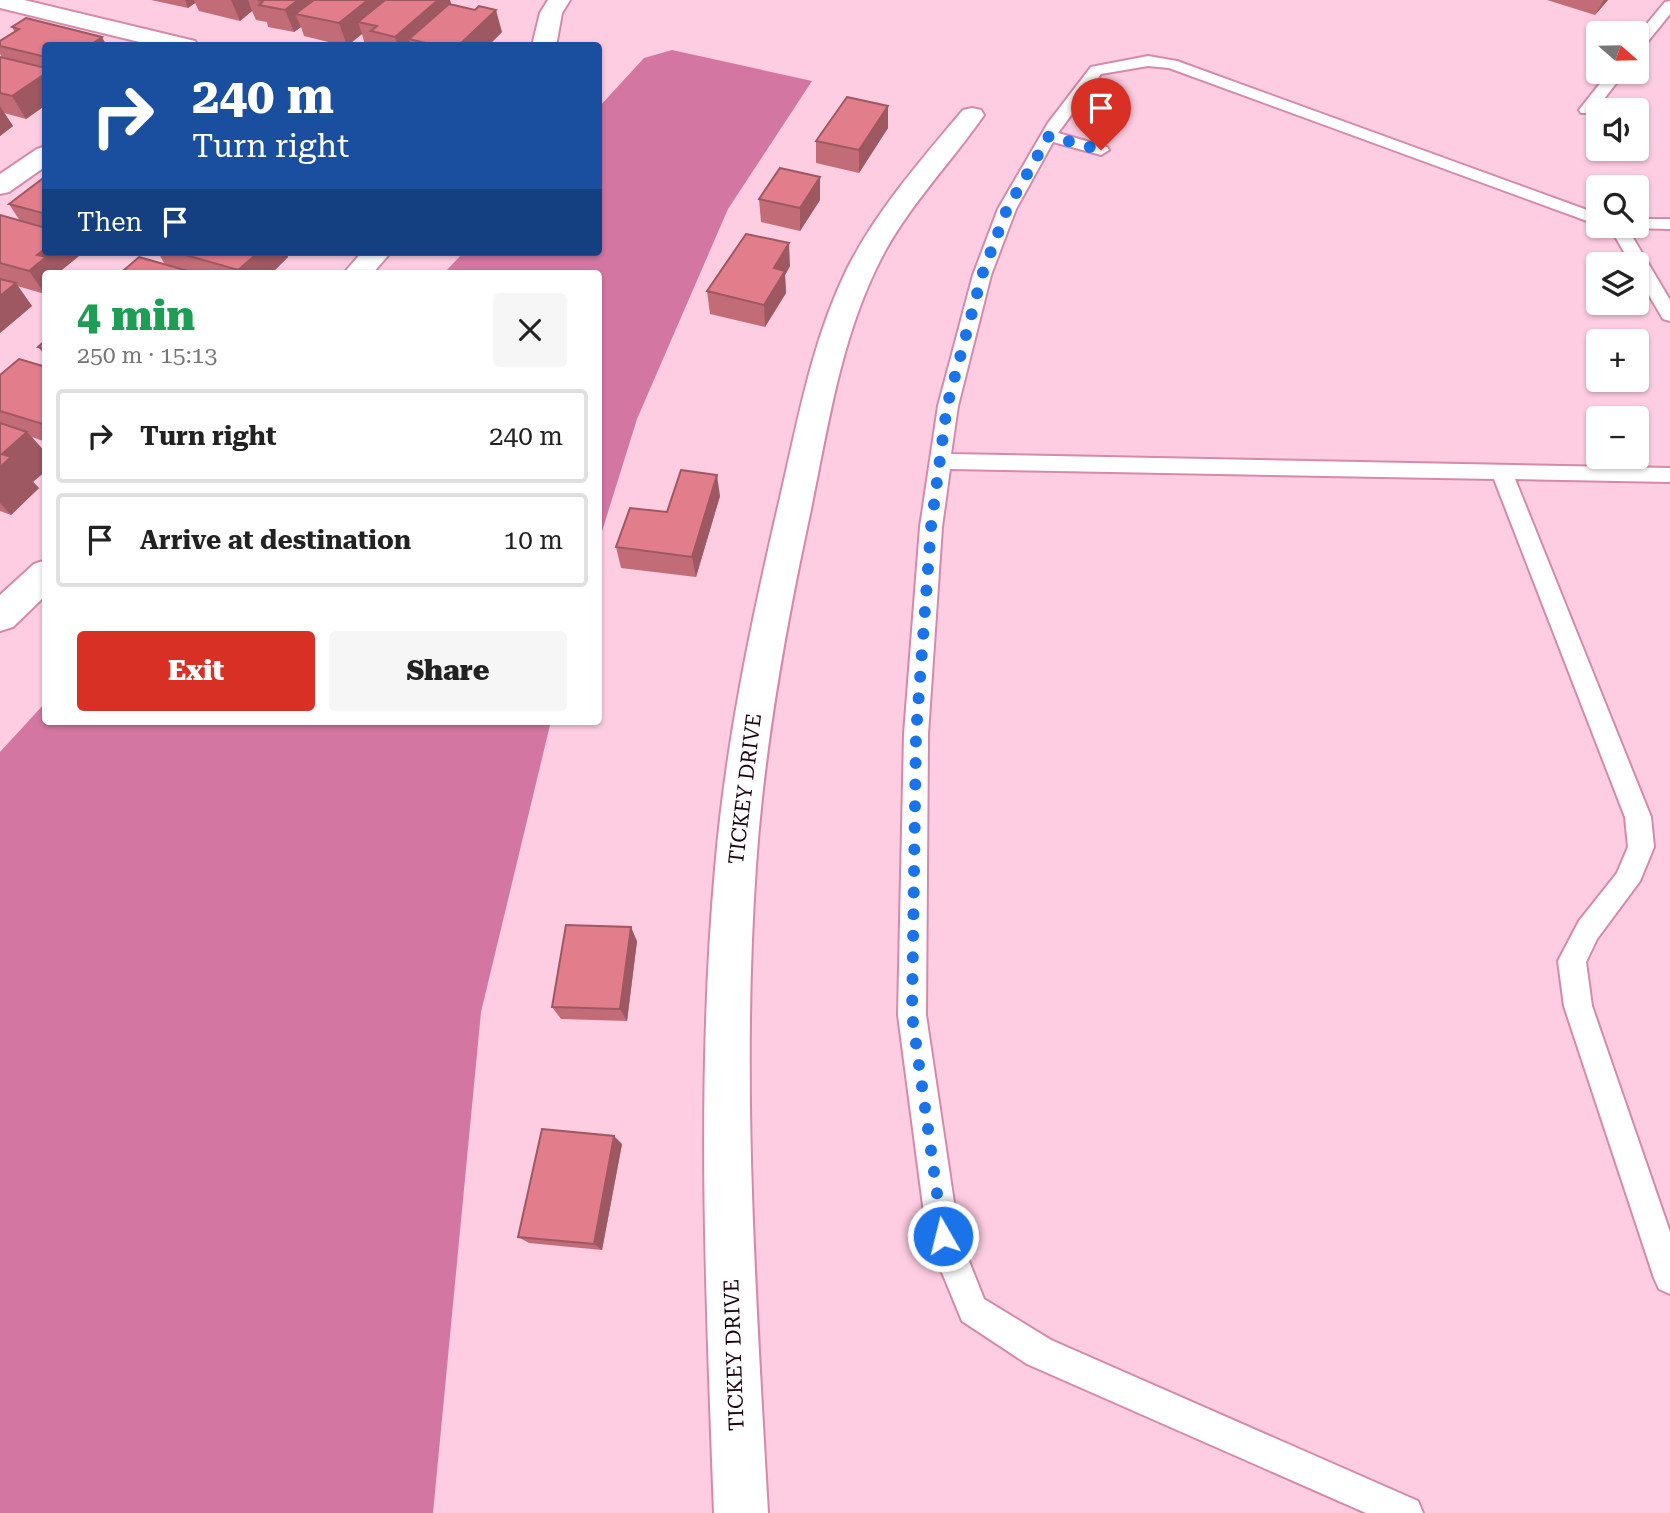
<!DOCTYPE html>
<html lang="en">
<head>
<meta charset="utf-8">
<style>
	body { margin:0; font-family:"Roboto Serif",serif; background:#f6f6f6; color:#222; height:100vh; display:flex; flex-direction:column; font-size:26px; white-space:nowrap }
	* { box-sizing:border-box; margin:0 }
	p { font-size:23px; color:#767676 }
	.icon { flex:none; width:38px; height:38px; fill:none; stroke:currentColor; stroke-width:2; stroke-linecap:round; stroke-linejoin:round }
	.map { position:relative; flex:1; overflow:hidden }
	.panel { position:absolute; left:42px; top:270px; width:560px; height:455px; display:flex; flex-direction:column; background:#fff; border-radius:7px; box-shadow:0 2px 5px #0004 }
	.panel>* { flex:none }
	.banner { position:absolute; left:42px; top:42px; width:560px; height:214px; border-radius:7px; box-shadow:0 2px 5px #0004; background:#1a4fa0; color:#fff; overflow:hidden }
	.needle { width:46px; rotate:110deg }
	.tools { position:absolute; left:1586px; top:21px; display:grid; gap:14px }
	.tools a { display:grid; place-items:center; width:63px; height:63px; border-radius:7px; background:#fff; box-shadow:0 2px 5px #0004; font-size:35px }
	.pin { position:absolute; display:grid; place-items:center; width:60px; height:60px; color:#fff; margin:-72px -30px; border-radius:50% 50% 50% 0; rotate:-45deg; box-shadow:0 0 7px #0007 }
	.pin .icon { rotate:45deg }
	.me { position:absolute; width:77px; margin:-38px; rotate:352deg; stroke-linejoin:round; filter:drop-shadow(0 0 5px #0008) }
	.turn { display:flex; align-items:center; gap:24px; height:147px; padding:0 35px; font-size:32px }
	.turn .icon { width:91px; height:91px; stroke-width:2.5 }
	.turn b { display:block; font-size:49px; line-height:60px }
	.then { display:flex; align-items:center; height:66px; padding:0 35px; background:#0003; gap:14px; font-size:26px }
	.round { display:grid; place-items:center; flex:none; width:74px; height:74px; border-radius:7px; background:#f6f6f6 }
	.head { display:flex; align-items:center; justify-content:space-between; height:119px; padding:0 35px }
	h1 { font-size:42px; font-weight:800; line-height:52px; color:#1e9e55 }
	.cta { display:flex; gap:14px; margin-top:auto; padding:14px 35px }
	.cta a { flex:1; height:80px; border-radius:7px; background:#d93025; color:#fff; font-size:28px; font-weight:800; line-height:80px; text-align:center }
	.cta a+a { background:#f6f6f6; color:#222 }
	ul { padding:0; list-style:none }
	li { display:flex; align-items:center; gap:21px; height:94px; margin:0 14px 10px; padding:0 21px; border:4px solid #e0e0e0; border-radius:7px }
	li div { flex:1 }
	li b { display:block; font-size:26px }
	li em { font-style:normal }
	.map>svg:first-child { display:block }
	.forest { fill:#d377a2 }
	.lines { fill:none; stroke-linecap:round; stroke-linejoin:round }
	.lane-casing { stroke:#d58aab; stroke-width:4 }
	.street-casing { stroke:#d58aab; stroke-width:4 }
	.lane { fill:#fff; fill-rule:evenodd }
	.street { fill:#fff; fill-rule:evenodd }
	.wall { fill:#c26c78 }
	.shaded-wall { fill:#9e5862 }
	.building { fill:#e27d8c; stroke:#9e5862; stroke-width:2 }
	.route { stroke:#1a73e8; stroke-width:12; stroke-dasharray:0 21.6 }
	.labels { text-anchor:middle; stroke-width:6; stroke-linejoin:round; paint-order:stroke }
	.street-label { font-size:21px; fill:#1a020e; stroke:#fefefe }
</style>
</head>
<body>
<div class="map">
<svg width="1670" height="1513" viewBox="0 0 1670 1513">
	<rect width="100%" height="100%" fill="#fecde1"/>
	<path class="forest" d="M672,50L812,81L728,209L637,419L599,541L598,273H444L464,252H598L599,107L644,58Z
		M45,703L46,721H551L481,1012L433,1513H0V752Z"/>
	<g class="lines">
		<defs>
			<path id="lane" d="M1670,1V14L1641,50L1636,51V37L1665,2Z
				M1148,56L1177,61L1598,214V225L1169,68L1148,66L1101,74L1058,133L1107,147L1109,150L1101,155L1053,142L1016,209L991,275L958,406L951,454L1670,468V482L1515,479L1651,817L1654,847L1640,881L1597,939L1586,962L1592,1006L1670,1232V1294L1659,1289L1654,1278L1564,1006L1558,961L1579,921L1617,873L1628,847L1625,817L1494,479L950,469L942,527L928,734L926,1015L959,1236L984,1299L1051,1340L1418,1501L1423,1513H1366L1027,1364L962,1321L927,1236L898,1015L904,734L920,527L938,406L973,275L998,209L1048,123L1091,67Z
				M1609,72H1625L1593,113H1581L1579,110Z
				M1636,219H1670V229L1630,228L1629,226H1636Z
				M1609,226H1626L1670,300V321L1663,319L1636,273V264H1631Z"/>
			<path id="street" d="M0,0H24L195,41L198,46H156L0,8Z
				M548,0H570L562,13L556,46H532L540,13Z
				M972,108L981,110L984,115C948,167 903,211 876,269C839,346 827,432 810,514C785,630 764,748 756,866C741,1082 756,1298 768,1513H714C706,1298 696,1083 715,869C725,749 749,632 776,515C796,432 809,347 847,269C877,210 921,160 963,110Z
				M46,146V166L9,192L0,194V174L37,149Z
				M362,252H391L373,273H344Z
				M46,560V595L13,627L0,631V595L34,564Z"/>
		</defs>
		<use href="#lane" class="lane-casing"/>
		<use href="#street" class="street-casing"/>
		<use href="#lane" class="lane"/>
		<use href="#street" class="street"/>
	</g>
	<path class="wall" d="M151,0H450L451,5L502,32L488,46H369L365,45L362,34L347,46H345L304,36L301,27L294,32L268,27L267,22L256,20L252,11L240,21L199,11L195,3L188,8Z
		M1547,0H1608L1595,15Z
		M26,18L46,46V105L26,119L4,113L13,126L0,136V57H2L0,54V46L15,32L12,27Z
		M888,128L859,173L816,163V141Z
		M46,176V252L79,256L58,273H46L45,294L17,286L32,306L0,333V215L20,221L9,204Z
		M759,199L820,200L800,231L761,222Z
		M158,252H286L288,257L272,273H125L124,270L165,265Z
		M790,266L785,275L786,293L765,327L710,314L707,291Z
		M46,340V357L38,347Z
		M46,367V442L32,437L46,453L33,482L39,488L11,515L0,511V375Z
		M720,496L696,577L621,568L616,547Z
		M637,941L627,1021L561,1019L552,1007Z
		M622,1144L602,1250L529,1243L518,1237Z"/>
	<path class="shaded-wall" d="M185,0H194L195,3L188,8Z
		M231,0H248L252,11L240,21Z
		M298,0H334L295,14L301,27L294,32L285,10Z
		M368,0H392L358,22L362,34L347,46L339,23Z
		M438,0H450L454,14L409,39L411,46H398L395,37Z
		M1604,0H1608L1595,15Z
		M496,10L502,32L488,46H458Z
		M102,37L107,46H89Z
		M46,73V105L26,119L12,96Z
		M0,106L13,126L0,136Z
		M888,106V128L859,173V150Z
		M820,177V200L800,231V208Z
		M789,243L790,266L785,275L786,293L765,327L764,305L774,268Z
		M46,248V252H76L79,256L58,273H46L45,294L29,271L37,255Z
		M259,252H286L288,257L272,273H240L238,270Z
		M16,283L32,306L0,333V296Z
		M27,432L46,453V471L33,482L39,488L11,515L0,503V467L2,454Z
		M717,475L720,496L696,577L692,557Z
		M631,927L637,941L627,1021L620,1009Z
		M614,1136L622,1144L602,1250L594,1244Z"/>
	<path class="building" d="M258,0H298L285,10L259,5L263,1Z
		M314,0H368L339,23L295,14Z
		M385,0H438L395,37L371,31L377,26L358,22Z
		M449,4L475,10L479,6L496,10L458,46H438L409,39Z
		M26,18L102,37L89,46H46V57L0,46V41L19,29L12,27Z
		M0,57L46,68V73L12,96L0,93Z
		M847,97L888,106L859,150L816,141Z
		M780,168L820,177L800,208L759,199Z
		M46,176V214L9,204Z
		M0,215L46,228V248L37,255L46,257L29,271L0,263Z
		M746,234L789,243L774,268L785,271L764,305L707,291Z
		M175,252H259L238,270Z
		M139,257L195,273H133L124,270Z
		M0,279L16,283L0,296Z
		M46,340V349L38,347Z
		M19,359L46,367V425L0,411V375Z
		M0,423L27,432L2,454L11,457L0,467Z
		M681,470L717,475L692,557L616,547L630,508L667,512Z
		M566,925L631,927L620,1009L552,1007Z
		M542,1129L614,1136L594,1244L518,1237Z"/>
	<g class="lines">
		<path class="route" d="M943,1236L912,1015L916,734L931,527L947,406L982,275L1007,209L1049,136L1101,150"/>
	</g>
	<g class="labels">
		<g class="street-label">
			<text transform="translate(745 789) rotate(-83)" y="7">TICKEY DRIVE</text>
			<text transform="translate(734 1355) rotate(-92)" y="7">TICKEY DRIVE</text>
		</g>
	</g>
</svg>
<div class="tools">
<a><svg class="needle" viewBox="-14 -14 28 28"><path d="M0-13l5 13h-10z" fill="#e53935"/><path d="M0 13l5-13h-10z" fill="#767676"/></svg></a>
<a><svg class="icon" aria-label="sound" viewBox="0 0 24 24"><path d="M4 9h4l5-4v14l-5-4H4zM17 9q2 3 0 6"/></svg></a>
<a><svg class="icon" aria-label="search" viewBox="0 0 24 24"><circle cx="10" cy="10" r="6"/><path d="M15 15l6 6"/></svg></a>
<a><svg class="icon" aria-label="layers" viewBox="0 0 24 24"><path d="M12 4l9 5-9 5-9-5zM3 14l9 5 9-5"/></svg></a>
<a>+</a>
<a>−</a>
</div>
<div class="pin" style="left:1101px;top:150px;background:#d93025"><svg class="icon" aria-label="arrive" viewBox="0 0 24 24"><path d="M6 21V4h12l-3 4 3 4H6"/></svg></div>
<svg class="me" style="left:943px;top:1236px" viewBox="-20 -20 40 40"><circle r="17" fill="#1a73e8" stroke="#fff" stroke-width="3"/><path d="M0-11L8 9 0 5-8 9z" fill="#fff"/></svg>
<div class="banner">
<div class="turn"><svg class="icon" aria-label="right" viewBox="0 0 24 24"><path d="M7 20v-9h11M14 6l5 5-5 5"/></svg><div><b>240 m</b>Turn right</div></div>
<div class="then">Then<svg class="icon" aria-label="arrive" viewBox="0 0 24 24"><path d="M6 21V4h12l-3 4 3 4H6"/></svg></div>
</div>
<section class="panel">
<div class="head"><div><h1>4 min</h1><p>250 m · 15:13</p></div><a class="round"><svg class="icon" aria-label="close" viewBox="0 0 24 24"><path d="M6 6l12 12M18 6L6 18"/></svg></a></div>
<ul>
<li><svg class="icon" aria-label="right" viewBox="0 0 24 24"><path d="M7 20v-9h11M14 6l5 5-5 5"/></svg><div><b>Turn right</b></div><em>240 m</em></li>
<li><svg class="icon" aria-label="arrive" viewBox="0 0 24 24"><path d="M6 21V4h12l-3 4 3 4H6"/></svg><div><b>Arrive at destination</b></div><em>10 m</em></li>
</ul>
<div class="cta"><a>Exit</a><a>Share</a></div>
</section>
</div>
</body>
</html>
